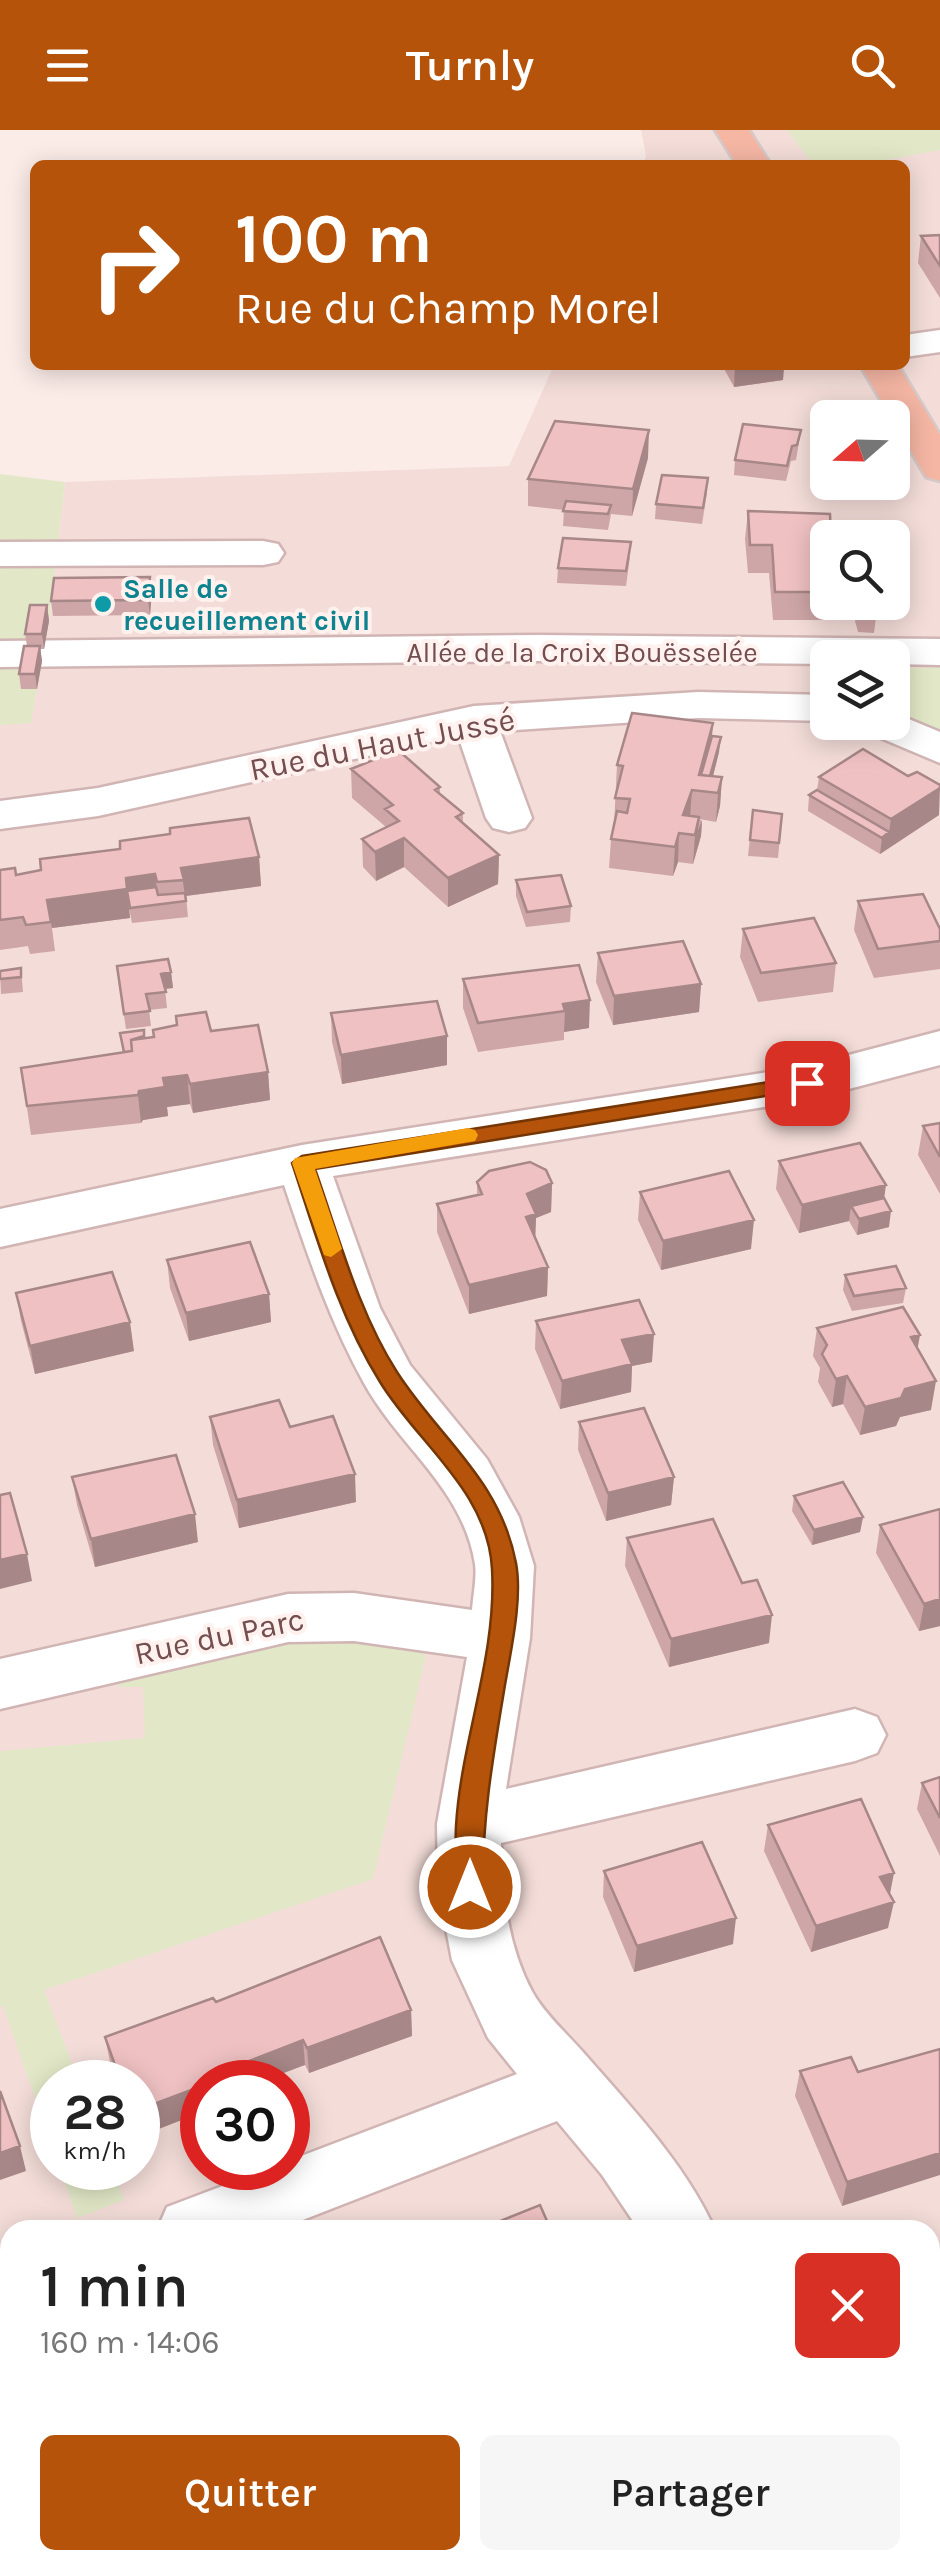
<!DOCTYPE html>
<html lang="fr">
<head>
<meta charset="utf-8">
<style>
	body { margin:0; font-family:Karla,sans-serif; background:#f6f6f6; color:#222; height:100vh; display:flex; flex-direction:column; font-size:38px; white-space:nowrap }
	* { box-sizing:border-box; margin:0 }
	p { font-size:32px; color:#767676 }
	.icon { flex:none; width:55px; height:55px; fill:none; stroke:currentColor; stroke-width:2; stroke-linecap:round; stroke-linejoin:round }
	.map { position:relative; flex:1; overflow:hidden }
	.sheet { position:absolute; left:0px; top:2090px; width:940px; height:350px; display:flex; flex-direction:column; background:#fff; border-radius:30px 30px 0 0; box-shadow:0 5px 25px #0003 }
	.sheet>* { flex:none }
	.banner { position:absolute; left:30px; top:30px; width:880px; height:210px; border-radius:15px; box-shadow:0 5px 25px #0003; background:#b45309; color:#fff; overflow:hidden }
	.needle { width:65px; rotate:250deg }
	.buttons { position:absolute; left:810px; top:270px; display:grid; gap:20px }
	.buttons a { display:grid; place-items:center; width:100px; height:100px; border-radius:15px; background:#fff; box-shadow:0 5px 25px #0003; font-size:50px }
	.speed { position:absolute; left:30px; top:1930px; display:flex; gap:20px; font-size:50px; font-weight:700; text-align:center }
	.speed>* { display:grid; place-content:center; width:130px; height:130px; border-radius:50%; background:#fff; box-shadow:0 5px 25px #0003; line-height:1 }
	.speed small { font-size:25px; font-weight:400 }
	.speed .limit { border:15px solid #d22; background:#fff; color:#111 }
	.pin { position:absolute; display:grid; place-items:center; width:85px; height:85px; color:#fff; margin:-42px; border-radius:20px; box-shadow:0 5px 15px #0006 }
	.me { position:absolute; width:110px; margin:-55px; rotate:0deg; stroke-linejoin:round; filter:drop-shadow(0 0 8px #0008) }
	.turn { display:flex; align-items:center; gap:35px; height:210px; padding:0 40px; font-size:45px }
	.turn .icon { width:130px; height:130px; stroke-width:2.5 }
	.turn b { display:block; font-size:70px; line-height:85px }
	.round { display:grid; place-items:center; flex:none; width:105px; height:105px; border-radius:15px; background:#f6f6f6 }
	.summary { display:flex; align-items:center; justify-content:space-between; height:170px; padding:0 40px }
	h1 { font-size:60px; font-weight:600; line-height:75px }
	.cta { display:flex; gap:20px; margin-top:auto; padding:20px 40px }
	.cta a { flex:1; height:115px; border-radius:15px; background:#b45309; color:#fff; font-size:40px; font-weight:600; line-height:115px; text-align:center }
	.cta a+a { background:#f6f6f6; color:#222 }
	header { display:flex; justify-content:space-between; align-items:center; height:130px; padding:0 40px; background:#b45309; color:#fff; font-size:45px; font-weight:600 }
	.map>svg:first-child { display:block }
	.residential { fill:#f4ddd9; fill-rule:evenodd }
	.green { fill:#e2e8c7 }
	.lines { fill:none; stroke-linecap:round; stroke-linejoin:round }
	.minor-casing { stroke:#d1b5b4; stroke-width:5 }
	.major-casing { stroke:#d5caca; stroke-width:5 }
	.minor { fill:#fff; fill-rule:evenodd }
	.major { fill:#f5b6a4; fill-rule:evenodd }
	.wall { fill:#cea6a7 }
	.shaded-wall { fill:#a78788 }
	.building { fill:#efc1c2; stroke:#a78788; stroke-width:2.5 }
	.route { fill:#b45309; stroke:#753606; stroke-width:2.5 }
	.slow { fill:#f59e0b }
	.culture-dot { fill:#0f9aa8; stroke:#fef1ee; stroke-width:4 }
	.labels { text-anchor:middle; stroke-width:8; stroke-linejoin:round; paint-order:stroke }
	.far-culture-label { font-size:28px; font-weight:bold; fill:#0d838f; stroke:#fef1ee; text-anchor:start }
	.far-street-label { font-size:28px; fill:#744d4f; stroke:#fef1ee }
	.street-label { font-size:32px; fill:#744d4f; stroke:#fef1ee }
</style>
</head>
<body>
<header><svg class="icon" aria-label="menu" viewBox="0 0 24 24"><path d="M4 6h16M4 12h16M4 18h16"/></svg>Turnly<svg class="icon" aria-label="search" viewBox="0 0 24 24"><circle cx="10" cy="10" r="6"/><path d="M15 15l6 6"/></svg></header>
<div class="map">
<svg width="940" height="2440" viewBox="0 0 940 2440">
	<rect width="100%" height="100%" fill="#fbece8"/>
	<path class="residential" d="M641,0H940V2440H0V595L31,592L49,491L65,352L509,336L554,235H905V35H643L646,26ZM828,288H892V352H828ZM828,408H892V472H828ZM828,528H892V592H828ZM52,1952H138V2038H52ZM202,1952H288V2038H202ZM10,2100H930V2430H10Z"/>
	<path class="green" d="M787,0H940V20L859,35H813Z
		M0,344L65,352L49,491L31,593L0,595Z
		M940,537V601L893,582V539Z
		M270,1503L412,1511L426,1526L373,1749L44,1860L79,1952H52V2017L3,1876L0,1877V1621L145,1608L143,1557H119L111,1548Z
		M60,2038H112L124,2070L77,2088Z"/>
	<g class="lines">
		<defs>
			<path id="minor" d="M940,200V222L905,227V205Z
				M263,411L278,414L284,423L278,432L263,435L0,436V412Z
				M539,505L940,509V535L892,534V528H828V534L539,531L0,537V511Z
				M698,562L828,565V591L698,588L500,601L532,688L525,698L509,702L493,698L486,688L458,606L98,686L0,699V671L98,658L474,576Z
				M892,582L940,602V633L864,601L858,592H892Z
				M940,901V935L807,970L333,1046L380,1178L410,1235L487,1329L519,1387L534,1436L530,1508L506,1659L855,1579L877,1587L886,1605L877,1623L855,1631L501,1713C502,1764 508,1818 533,1863C545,1884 566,1903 582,1921C630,1976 685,2033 715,2100H639L602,2045L557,1991L277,2100H157L167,2077L270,2038H288V2031L517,1944L488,1908L452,1830L438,1757L437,1694L467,1527L354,1511L288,1512L0,1579V1529L288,1464L354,1463L472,1480C473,1465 477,1448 475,1434C463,1358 399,1317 364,1253C329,1190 307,1123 284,1055L0,1117V1079L302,1015L807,936Z
				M10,2132V2200L0,2204V2136Z
				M940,2153V2223L930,2226V2156Z
				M799,2430H875L879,2440H803Z"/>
			<path id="major" d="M715,0H749L771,35H737Z
				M860,235H898L940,305V351L926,347Z"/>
		</defs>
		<use href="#minor" class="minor-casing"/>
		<use href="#major" class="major-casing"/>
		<use href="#minor" class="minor"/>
		<use href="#major" class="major"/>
	</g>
	<path class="wall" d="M940,105V168L918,133L921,106Z
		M722,235H784L783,250L734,257Z
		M801,300L796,330L791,331L786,351L734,345L735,330Z
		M648,328L632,386L611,384L608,400L563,396L564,380L528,376V349Z
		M707,363L702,394L655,389L656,374Z
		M748,381L828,408V472H834L832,490H773L769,443H748L745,409Z
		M630,427L626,456L557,453L558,438Z
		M150,447L152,462L150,485L53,486L51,471Z
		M47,475L49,491L44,519H40L42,531L37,559H21L19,544L27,516L25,504Z
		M857,475L876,487L874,503L858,502L855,491Z
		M712,606L719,622L713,646L722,647L720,676L716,692L699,689L702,691L701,706L693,734L678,732L673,746L609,738L611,709L614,695L617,635Z
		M351,639L440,657V664L463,683V693L499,725L498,754L448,777L404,737L376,751L363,737L362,709L386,697L352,668Z
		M819,647L939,685L880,724L808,681L809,665L817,660Z
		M753,680L782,684L778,728L748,726Z
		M259,727L261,756L186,766L188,787L132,793L129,777L130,788L52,798L55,821L30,824L28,816L0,820V740L16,745Z
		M516,750L571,776L570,792L526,797L516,766Z
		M858,771L940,799V839L874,848L854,800Z
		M743,799L836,833L833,862L758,872L740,827Z
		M598,823L701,854L699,882L613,895L596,852Z
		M579,835L589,898L564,902V910L478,922L463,878V849Z
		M21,838L23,862L1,864L0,841Z
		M171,842L173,858L165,859L167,878L149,880L151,896L126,899L119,852Z
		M331,883L447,906V935L342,954L332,912Z
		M211,901L268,942L270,970L193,983L190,974L167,977L168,986L143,990L141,993L31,1005L21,938L123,922L120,903L145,908Z
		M940,993V1064L918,1025L923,996Z
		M779,1031L884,1068L889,1097L857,1105L849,1091L799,1103L776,1059Z
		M477,1052L552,1053L551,1082L536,1088L535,1108L548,1137L547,1166L469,1184L437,1102V1074L477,1065Z
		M640,1062L751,1119L661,1140L638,1090Z
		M167,1130L269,1164L271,1192L189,1211L170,1158Z
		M845,1145L906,1158L903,1173L852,1181L843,1160Z
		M16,1163L134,1221L35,1244L21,1191Z
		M536,1191L652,1232L632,1236L631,1262L560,1279L535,1219Z
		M817,1198L918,1218L931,1280L900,1287L896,1296L860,1305L843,1274L832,1277L818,1252L820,1238L813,1226Z
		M210,1287L290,1297L356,1372L239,1398L213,1315Z
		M579,1292L674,1347L671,1375L606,1391L578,1320Z
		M72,1347L198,1412L95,1437L77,1375Z
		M794,1366L863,1387L860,1402L812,1415L792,1381Z
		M880,1395L940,1496L919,1501L876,1423Z
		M627,1408L769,1513L669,1537L625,1436Z
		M940,1647V1726L917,1679L922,1653Z
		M768,1695L890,1765L888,1798L811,1822L764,1721Z
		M604,1741L733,1814L634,1842L603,1767Z
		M216,1872L411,1880L412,1906L309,1943L305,1935L202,1952V1982L138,2007V1952H117L110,1932L105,1907Z
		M940,1919L842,2076L795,1966L800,1941L858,1942Z
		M940,2321V2440L930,2416V2324Z"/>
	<path class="shaded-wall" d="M735,235H784L783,250L734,257Z
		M649,300L648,328L632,386L633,359Z
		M150,447L152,462L150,485L148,470Z
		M47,475L49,491L44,519L42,504Z
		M40,516L42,531L37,559L35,544Z
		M713,593L711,621L701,658L699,645Z
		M721,607L719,622L709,662L707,658Z
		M722,647L720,676L716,692L718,663Z
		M940,658L939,685L880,724L882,708L889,702L891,689Z
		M692,660L690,688L683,685Z
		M699,687L698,700L702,691L701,706L693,734L695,705Z
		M679,703L678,732L673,746L675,717Z
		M404,708V737L376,751L375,722Z
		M499,725L498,754L448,777V748Z
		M259,727L261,756L185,766L181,738Z
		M155,744L158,773L130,777L126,748Z
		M127,759L130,788L52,798L47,770Z
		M171,842L173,858L163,859L161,844Z
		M701,854L699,882L613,895L614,866Z
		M590,870L589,898L564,902L565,881L563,874Z
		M447,906V935L342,954L341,925Z
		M268,942L270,970L193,983L190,954Z
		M187,945L190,974L167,977L168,986L143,990L141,993L138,965L139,961L163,948Z
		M552,1053L551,1082L536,1088L535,1113L525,1116L527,1064Z
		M886,1055L882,1084L851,1076L849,1091L799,1103L802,1075Z
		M891,1081L889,1097L857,1105L859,1089Z
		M754,1090L751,1119L661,1140L663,1111Z
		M548,1137L547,1166L469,1184V1155Z
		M269,1164L271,1192L189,1211L186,1183Z
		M130,1192L134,1221L35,1244L30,1216Z
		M654,1204L652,1232L632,1236L631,1262L560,1279L562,1251L622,1210Z
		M920,1205L915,1233L911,1207Z
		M847,1246L843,1274L832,1277L836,1249Z
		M936,1251L931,1280L900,1287L896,1296L860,1305L865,1277L905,1259Z
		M355,1344L356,1372L239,1398L237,1370Z
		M674,1347L671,1375L606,1391L608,1363Z
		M195,1384L198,1412L95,1437L91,1409Z
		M863,1387L860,1402L812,1415L814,1400Z
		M27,1424L32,1451L0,1459V1430Z
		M940,1469V1496L919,1501L924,1474Z
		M772,1485L769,1513L669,1537L671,1509Z
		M894,1743L889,1769L880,1747Z
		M894,1772L888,1798L811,1822L816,1796Z
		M736,1788L733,1814L634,1842L637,1816Z
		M411,1880L412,1906L309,1943L307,1918Z
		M303,1910L305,1935L260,1952H212L239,1935Z
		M202,1956V1982L138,2007V1980Z
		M20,2016L26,2041L0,2050V2023Z
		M940,2023V2045L842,2076L847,2052Z
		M55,2430H99L101,2435L88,2440H30Z"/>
	<path class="building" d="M940,105V136L921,106Z
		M555,291L649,300L633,359L528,349Z
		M743,294L801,300L797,315L792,316L787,336L735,330Z
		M662,345L708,348L703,378L656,374Z
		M566,371L611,375L608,384L563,381Z
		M748,381L830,384L831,408H828V462H775L772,415H750Z
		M563,408L631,412L626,441L558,438Z
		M150,447L148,470L51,471L54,448Z
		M30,475H47L42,504H25Z
		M857,475L873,476L876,487H859Z
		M24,516H40L35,544H19Z
		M632,583L713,593L699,645L722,647L718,663L692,660L683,685L699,687L695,705L679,703L675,717L611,709L617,681L627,683L630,669L615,668L623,636L617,635Z
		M712,606L721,607L710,646L701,645Z
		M863,619L908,646L917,642L940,655V658L891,689L819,647Z
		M398,620L440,657L435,660L463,683L456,687L499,725L448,748L404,708L375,722L362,709L399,691L385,679L393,675L351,639Z
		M817,660L889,702L882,708L809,665Z
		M753,680L782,684L779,713L750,710Z
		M249,688L259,727L181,738L184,750L157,752L155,744L126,748L127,759L47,770L51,792L26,795L23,787L0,790V740L15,738L16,745L41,740L40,729L120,719V711L170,704V698Z
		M561,745L571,776L527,782L516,750Z
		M156,757L158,765L185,763L186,771L130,778L127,761Z
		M923,764L940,799V811L878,819L858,771Z
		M814,788L836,833L761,843L743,799Z
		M683,811L701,854L614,866L598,823Z
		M168,829L171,842L161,844L166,862L146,864L150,881L124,884L117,836Z
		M579,835L590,870L563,874L565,881L478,893L463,849Z
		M21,838V847L0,849V841Z
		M437,871L447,906L341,925L331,883Z
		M206,882L211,901L258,895L268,942L190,954L187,945L163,948L165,957L139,961L138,965L27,976L21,938L132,921L131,910L154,907L153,900L177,895L176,886Z
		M144,900V906L131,910L132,921L124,922L120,903Z
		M940,993V1027L923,996Z
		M860,1013L886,1055L802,1075L779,1031Z
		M530,1032L546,1040L552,1053L527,1064L536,1084L526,1087L548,1137L469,1155L437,1074L482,1064L477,1052L489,1041Z
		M729,1041L754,1090L663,1111L640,1062Z
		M884,1068L891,1081L859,1089L851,1076Z
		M250,1112L269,1164L186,1183L167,1130Z
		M896,1136L906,1158L854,1166L845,1145Z
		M112,1142L130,1192L30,1216L16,1163Z
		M639,1170L654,1204L622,1210L632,1234L562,1251L536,1191Z
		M903,1177L920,1205L911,1207L936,1251L905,1259L901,1268L865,1277L847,1246L836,1249L822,1224L827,1215L817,1198Z
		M279,1270L290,1297L333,1286L355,1344L237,1370L210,1287Z
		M644,1278L674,1347L608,1363L579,1292Z
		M176,1325L195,1384L91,1409L72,1347Z
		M843,1352L863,1387L814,1400L794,1366Z
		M10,1363L27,1424L0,1430V1365Z
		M940,1379V1469L924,1474L880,1395Z
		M713,1389L742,1453L757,1450L772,1485L671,1509L627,1408Z
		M940,1647V1688L922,1653Z
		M861,1669L894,1743L880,1747L894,1772L816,1796L768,1695Z
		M702,1712L736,1788L637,1816L604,1741Z
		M380,1807L411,1880L307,1918L303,1910L239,1935L242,1941L212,1952H202V1956L138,1980V1952H121L105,1907L213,1868L216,1872Z
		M940,1919V2023L847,2052L800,1941L851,1927L858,1942Z
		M0,1961L20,2016L0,2023Z
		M540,2075L551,2100H478Z
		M940,2321V2402L930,2378V2324Z
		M10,2355V2430H55L30,2440H0V2359Z"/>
	<path class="route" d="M807,946L815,948L818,953L815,958L315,1039C339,1107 358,1181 397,1242C440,1309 500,1349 516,1433C523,1470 510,1524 504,1561C493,1627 482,1690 483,1757L479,1765L470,1768L460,1765L456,1757C456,1737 455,1716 456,1696C461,1610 497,1526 492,1439C488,1361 417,1313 380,1252C338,1185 317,1108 292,1033L302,1026Z"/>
	<path class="slow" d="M468,998L475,1000L478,1005L475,1011L315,1039L342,1119L331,1127L324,1125L292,1033L295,1028Z"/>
	<circle class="culture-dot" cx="103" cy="474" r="10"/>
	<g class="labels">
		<g class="far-culture-label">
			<text x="123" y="468">Salle de<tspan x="123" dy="32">recueillement civil</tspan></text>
		</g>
		<g class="far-street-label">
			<text x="582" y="532">Allée de la Croix Bouësselée</text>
		</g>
		<g class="street-label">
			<text transform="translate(382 614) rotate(-11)" y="11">Rue du Haut Jussé</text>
			<text transform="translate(219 1506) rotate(-12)" y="11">Rue du Parc</text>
		</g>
	</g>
</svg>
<div class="buttons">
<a><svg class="needle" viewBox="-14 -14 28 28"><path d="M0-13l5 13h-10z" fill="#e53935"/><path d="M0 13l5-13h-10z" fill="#767676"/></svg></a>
<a><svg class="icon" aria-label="search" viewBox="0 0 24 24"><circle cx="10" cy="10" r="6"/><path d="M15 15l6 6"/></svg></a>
<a><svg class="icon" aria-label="layers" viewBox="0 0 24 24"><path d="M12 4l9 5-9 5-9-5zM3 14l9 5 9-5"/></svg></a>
</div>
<div class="speed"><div>28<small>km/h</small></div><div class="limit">30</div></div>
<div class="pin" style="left:807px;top:953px;background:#d93025"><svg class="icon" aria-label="arrive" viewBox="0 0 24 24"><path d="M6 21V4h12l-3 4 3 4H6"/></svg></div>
<svg class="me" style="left:470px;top:1757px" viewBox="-20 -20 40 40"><circle r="17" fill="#b45309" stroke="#fff" stroke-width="3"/><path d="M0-11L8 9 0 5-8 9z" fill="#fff"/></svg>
<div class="banner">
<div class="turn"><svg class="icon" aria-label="right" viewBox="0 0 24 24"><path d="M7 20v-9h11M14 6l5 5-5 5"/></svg><div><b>100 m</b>Rue du Champ Morel</div></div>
</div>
<section class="sheet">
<div class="summary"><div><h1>1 min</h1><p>160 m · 14:06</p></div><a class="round" style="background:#d93025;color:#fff"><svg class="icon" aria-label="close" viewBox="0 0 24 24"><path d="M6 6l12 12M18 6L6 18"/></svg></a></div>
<div class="cta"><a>Quitter</a><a>Partager</a></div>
</section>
</div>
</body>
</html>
